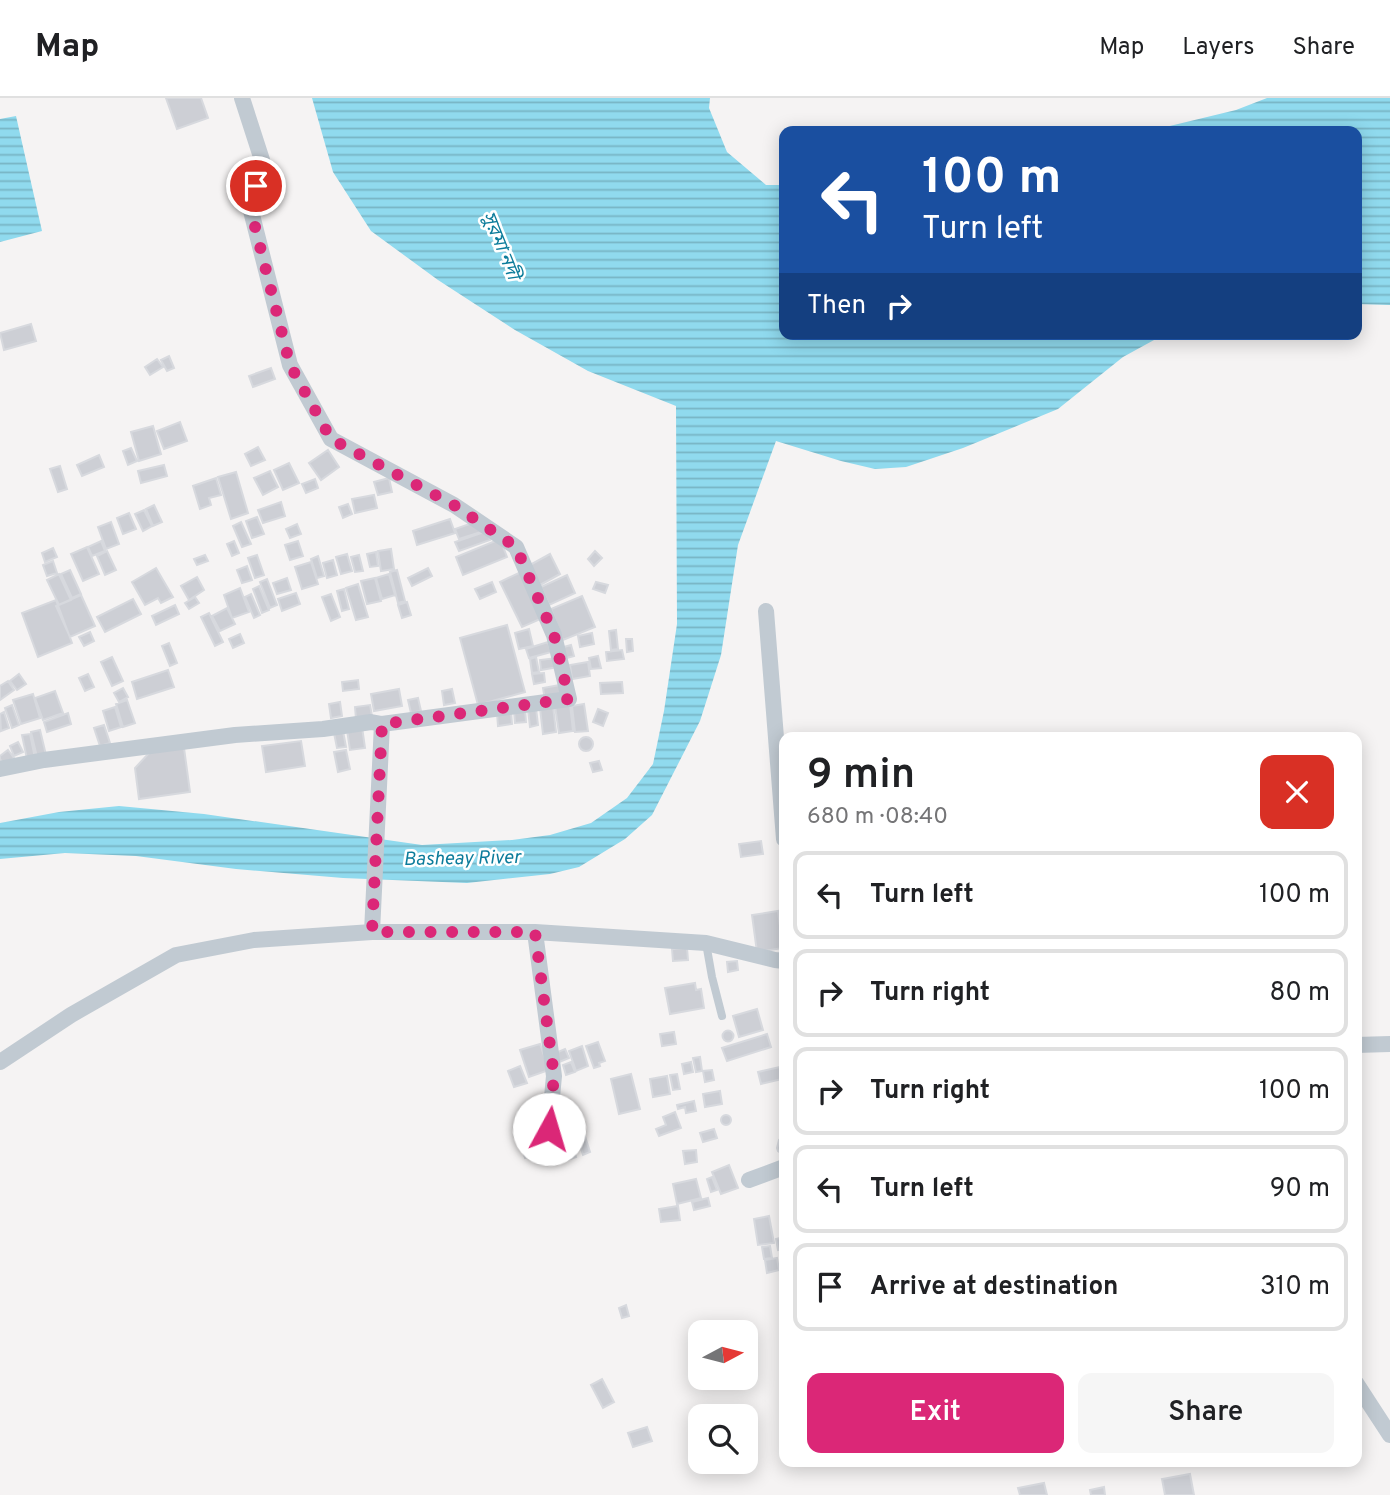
<!DOCTYPE html>
<html lang="en">
<head>
<meta charset="utf-8">
<style>
	body { margin:0; font-family:Overpass,"Noto Sans Bengali",sans-serif; background:#f6f6f6; color:#202124; height:100vh; display:flex; flex-direction:column; font-size:26px; white-space:nowrap }
	* { box-sizing:border-box; margin:0 }
	p { font-size:23px; color:#757577 }
	.icon { flex:none; width:38px; height:38px; fill:none; stroke:currentColor; stroke-width:2; stroke-linecap:round; stroke-linejoin:round }
	.map { position:relative; flex:1; overflow:hidden }
	.panel { position:absolute; left:779px; top:634px; width:583px; height:735px; display:flex; flex-direction:column; background:#fff; border-radius:14px; box-shadow:0 4px 18px #0003 }
	.panel>* { flex:none }
	.hud { position:absolute; left:779px; top:28px; width:583px; height:214px; border-radius:14px; box-shadow:0 4px 18px #0003; background:#1a4fa0; color:#fff; overflow:hidden }
	.needle { width:46px; rotate:83deg }
	.tools { position:absolute; left:688px; top:1222px; display:grid; gap:14px }
	.tools a { display:grid; place-items:center; width:70px; height:70px; border-radius:14px; background:#fff; box-shadow:0 4px 18px #0003; font-size:35px }
	.pin { position:absolute; display:grid; place-items:center; width:60px; height:60px; color:#fff; margin:-30px; border:4px solid #fff; border-radius:50%; box-shadow:0 2px 7px #0007 }
	.me { position:absolute; width:77px; margin:-38px; rotate:6deg; stroke-linejoin:round; filter:drop-shadow(0 0 5px #0008) }
	.turn { display:flex; align-items:center; gap:24px; height:147px; padding:0 28px; font-size:32px }
	.turn .icon { width:91px; height:91px; stroke-width:2.5 }
	.turn b { display:block; font-size:49px; line-height:60px }
	.then { display:flex; align-items:center; height:66px; padding:0 28px; background:#0003; gap:14px; font-size:26px }
	.round { display:grid; place-items:center; flex:none; width:74px; height:74px; border-radius:14px; background:#f6f6f6 }
	.head { display:flex; align-items:center; justify-content:space-between; height:119px; padding:0 28px }
	h1 { font-size:42px; font-weight:600; line-height:52px }
	.primary-button { display:flex; gap:14px; margin-top:auto; padding:14px 28px }
	.primary-button a { flex:1; height:80px; border-radius:14px; background:#db2777; color:#fff; font-size:28px; font-weight:600; line-height:80px; text-align:center }
	.primary-button a+a { background:#f6f6f6; color:#202124 }
	ul { padding:0; list-style:none }
	li { display:flex; align-items:center; gap:21px; height:88px; margin:0 14px 10px; padding:0 14px; border:4px solid #e0e0e0; border-radius:14px }
	li div { flex:1 }
	li b { display:block; font-size:26px }
	li em { font-style:normal }
	header { display:flex; align-items:center; gap:42px; box-sizing:border-box; height:98px; padding:0 35px; background:#fff; border-bottom:2px solid #e0e0e0 }
	header strong { font-size:33px }
	nav { display:flex; gap:38px; margin-inline-start:auto; font-size:24px }
	.map>svg:first-child { display:block }
	.water { fill:url(#water-rules) }
	.building { fill:#cdcfd5; stroke:#d7d9de; stroke-width:2 }
	.lines { fill:none; stroke-linecap:round; stroke-linejoin:round }
	.lane { stroke:#c1cad2; stroke-width:8 }
	.street { stroke:#c1cad2; stroke-width:16 }
	.route { stroke:#db2777; stroke-width:12; stroke-dasharray:0 21.6 }
	.labels { text-anchor:middle; stroke-width:5; stroke-linejoin:round; paint-order:stroke }
	.water-label { font-size:19px; font-style:italic; fill:#0c7c9b; stroke:#fff }
</style>
</head>
<body>
<header>
<strong>Map</strong>
<nav><a>Map</a><a>Layers</a><a>Share</a></nav>
</header>
<div class="map">
<svg width="1390" height="1397" viewBox="0 0 1390 1397">
	<defs>
		<pattern id="water-rules" width="6" height="5" patternUnits="userSpaceOnUse" patternTransform="scale(1.75)"><rect width="6" height="5" fill="#90daee"/><path d="M0 2.5h6" fill="none" stroke="#78b4c4"/></pattern>
	</defs>
	<rect width="100%" height="100%" fill="#f5f3f3"/>
	<path class="water" d="M312,0H710L709,10L727,54L766,87H784V236H1165L1123,259L1058,311L963,350L906,369L875,371L841,363L776,343L738,447L721,557L700,623L652,717L625,741L579,769L550,776L467,785L343,780L236,771L136,758L65,755L0,761V725L59,714L119,708L204,716L422,747L512,742L550,737L591,725L627,700L653,666L664,613L677,526L676,308L588,273L515,232L438,182L371,133L333,74Z
		M1267,0H1390V207L1356,206V33H1149L1236,12Z
		M16,18L42,133L0,144V21Z"/>
	<path class="building" d="M166,0H201L208,20L177,31Z
		M31,226L36,243L4,252L0,235Z
		M169,258L174,270L167,273L161,262Z
		M157,261L163,269L150,277L145,269Z
		M271,270L275,281L253,289L249,278Z
		M180,324L187,343L164,351L157,333Z
		M153,328L161,356L139,363L131,334Z
		M258,349L265,362L251,368L245,356Z
		M131,350L137,363L128,367L123,353Z
		M328,352L339,369L321,382L309,365Z
		M99,357L104,369L82,378L77,367Z
		M289,365L299,385L283,392L274,372Z
		M164,367L167,378L141,385L138,373Z
		M60,368L67,391L58,394L50,371Z
		M270,373L278,389L263,397L254,380Z
		M236,374L248,415L231,421L218,379Z
		M216,380L221,397L209,400L211,407L200,411L193,388Z
		M389,380L392,394L378,397L374,384Z
		M315,381L318,390L306,395L302,386Z
		M374,397L377,410L355,415L352,401Z
		M281,404L285,418L263,425L258,412Z
		M348,406L352,416L343,420L339,409Z
		M154,407L162,424L153,428L146,411Z
		M144,412L152,428L143,433L135,416Z
		M129,415L136,431L123,436L117,420Z
		M257,419L264,436L252,440L246,423Z
		M450,421L455,435L417,447L413,433Z
		M478,423L481,434L459,441L455,431Z
		M111,424L119,446L106,451L98,429Z
		M241,424L251,446L242,449L233,428Z
		M297,426L301,436L290,440L286,431Z
		M487,433L490,442L459,453L455,444Z
		M500,441L507,459L463,477L456,459Z
		M101,443L105,453L92,458L88,449Z
		M234,443L239,455L232,458L227,446Z
		M298,443L303,458L290,462L285,447Z
		M87,449L99,476L83,483L71,456Z
		M53,450L57,459L45,464L42,455Z
		M391,451L394,471L381,473L378,453Z
		M107,453L116,472L105,477L97,458Z
		M595,453L602,460L594,468L588,461Z
		M376,454L378,468L370,469L367,456Z
		M347,456L352,473L341,476L336,459Z
		M550,456L560,476L540,487L530,467Z
		M205,457L208,463L197,467L194,461Z
		M257,457L264,477L255,480L248,460Z
		M359,457L363,473L355,474L351,459Z
		M318,458L324,478L317,480L311,461Z
		M333,462L337,477L327,480L323,465Z
		M53,463L57,475L47,478L43,467Z
		M311,464L318,486L302,491L295,469Z
		M247,468L252,482L242,485L237,472Z
		M156,470L173,499L161,505L158,500L145,507L132,484Z
		M428,470L432,478L412,488L408,480Z
		M70,472L81,496L72,500L61,476Z
		M397,472L405,503L398,505L390,474Z
		M523,473L545,519L522,529L500,484Z
		M59,476L71,502L59,507L47,482Z
		M389,476L395,497L382,501L376,480Z
		M567,477L575,495L549,507L541,489Z
		M197,479L204,492L189,502L181,488Z
		M287,480L291,492L277,496L273,485Z
		M375,480L381,503L367,506L361,483Z
		M267,481L277,507L270,510L260,484Z
		M492,484L496,494L480,501L475,491Z
		M596,484L608,487L605,495L593,491Z
		M358,486L368,519L356,522L346,490Z
		M259,488L269,512L262,515L253,491Z
		M240,490L249,514L232,520L224,497Z
		M344,491L349,511L342,513L337,493Z
		M296,495L300,506L282,513L278,501Z
		M251,496L260,517L254,520L245,499Z
		M331,496L340,519L331,523L322,499Z
		M81,497L95,528L70,539L56,508Z
		M582,498L595,529L563,542L551,511Z
		M195,499L199,505L189,511L185,505Z
		M133,501L141,516L105,534L97,519Z
		M56,502L72,545L38,559L22,515Z
		M407,504L411,517L402,520L398,507Z
		M175,507L179,516L156,527L152,518Z
		M227,510L235,526L220,533L212,518Z
		M209,515L223,544L215,548L201,519Z
		M507,527L525,594L478,607L460,540Z
		M529,531L533,548L519,551L515,535Z
		M616,532L618,551L611,552L609,533Z
		M90,534L94,543L84,548L79,539Z
		M592,535L594,546L580,549L578,538Z
		M240,536L244,545L233,550L229,541Z
		M626,541H632L633,553L627,554Z
		M548,544L551,554L529,560L526,551Z
		M169,545L177,565L170,568L162,548Z
		M571,547L574,558L563,561L560,550Z
		M622,552L624,561L607,563L606,554Z
		M598,558L601,570L591,571L589,560Z
		M112,559L123,583L112,588L101,564Z
		M536,559L539,574L532,575L530,561Z
		M556,560L558,569L541,572L540,562Z
		M588,564L590,578L572,581L570,567Z
		M168,572L174,589L137,601L132,584Z
		M544,575L545,584L534,586L532,576Z
		M19,576L26,586L17,592L10,583Z
		M88,576L94,589L85,593L79,580Z
		M358,582L359,591L343,593L342,584Z
		M8,583L14,592L0,602V588Z
		M622,584L623,595L601,596L600,585Z
		M560,587L562,598L545,602L543,590Z
		M123,590L128,599L119,604L114,595Z
		M399,591L402,608L374,613L371,596Z
		M452,591L455,605L444,607L442,593Z
		M55,593L63,615L43,622L35,600Z
		M33,596L40,620L21,626L13,602Z
		M418,600L421,613L411,615L408,602Z
		M127,602L135,625L123,629L116,606Z
		M340,604L342,618L331,620L329,606Z
		M570,606L573,633L559,635L555,608Z
		M584,606L588,633L575,634L572,608Z
		M12,607L19,627L12,630L5,610Z
		M370,607L372,618L356,621L355,609Z
		M553,608L556,634L543,636L540,610Z
		M115,609L121,629L109,633L103,613Z
		M536,610L538,627L530,629L528,611Z
		M525,611L526,624L515,625L514,612Z
		M598,611L608,615L603,628L593,624Z
		M4,614L9,630L1,633L0,616Z
		M511,614L512,626L498,628L497,615Z
		M68,615L71,626L47,634L44,624Z
		M104,627L110,645L100,648L94,630Z
		M362,629L365,650L350,652L347,632Z
		M40,632L46,657L37,659L31,634Z
		M343,633L346,649L337,650L334,635Z
		M30,636L35,660L27,661L22,637Z
		M579 646a7 7 0 1 1 14 0a7 7 0 1 1-14 0Z
		M301,643L305,668L266,674L262,648Z
		M18,644L23,654L14,658L10,648Z
		M184,650L190,694L139,701L135,670L150,654Z
		M8,652L14,660L4,667L0,661V658Z
		M346,652L350,671L338,674L334,654Z
		M599,663L602,672L593,674L590,665Z
		M761,743L763,756L741,759L739,746Z
		M778,813L783,850L757,854L752,817Z
		M687,850L688,862L673,863L672,851Z
		M737,863L738,872L728,874L727,864Z
		M695,885L696,892L701,891L704,910L670,916L665,890Z
		M757,911L763,932L739,939L733,918Z
		M722.5 938a5.5 5.5 0 1 1 11 0a5.5 5.5 0 1 1-11 0Z
		M674,934L676,946L662,948L660,936Z
		M767,936L771,949L727,963L722,950Z
		M598,944L605,963L599,965L600,968L594,970L586,948Z
		M540,946L549,972L529,979L520,952Z
		M582,948L588,968L576,973L569,953Z
		M565,951L569,960L557,965L553,956Z
		M700,959L702,973L696,974L693,960Z
		M571,964L575,974L566,977L563,967Z
		M691,964L693,974L684,976L682,966Z
		M520,968L527,985L514,989L508,973Z
		M780,969L782,981L761,986L758,974Z
		M712,972L714,982L705,984L703,973Z
		M631,976L640,1011L619,1016L611,981Z
		M677,976L680,991L673,992L670,977Z
		M667,978L670,996L653,999L650,981Z
		M720,993L722,1006L705,1009L703,996Z
		M694,1003L696,1013L686,1015L685,1009L678,1011L677,1007Z
		M675,1014L681,1030L659,1038L656,1031L666,1027L663,1019Z
		M721 1022a5 5 0 1 1 10 0a5 5 0 1 1-10 0Z
		M581,1026L590,1054L583,1057L574,1028Z
		M714,1031L717,1040L703,1044L700,1035Z
		M568,1035L576,1059L561,1064L553,1041Z
		M533,1038L535,1045L543,1043L546,1054L525,1060L520,1042Z
		M784,1039V1057L778,1053L777,1050L779,1042Z
		M696,1052L697,1064L685,1066L683,1053Z
		M729,1067L738,1090L721,1096L712,1074Z
		M712,1079L717,1092L711,1094L707,1081Z
		M696,1081L701,1100L677,1106L673,1086Z
		M708,1100L710,1108L694,1112L692,1104Z
		M678,1108L680,1122L661,1124L659,1111Z
		M769,1118L774,1145L758,1147L754,1121Z
		M784,1139V1151L778,1152L776,1141Z
		M770,1148L772,1160L764,1161L762,1149Z
		M777,1160L779,1172L767,1175L765,1162Z
		M626,1207L629,1218L622,1220L619,1210Z
		M602,1281L614,1304L603,1310L591,1287Z
		M647,1329L652,1343L633,1349L628,1335Z
		M1190,1376L1194,1397H1165L1162,1381Z
		M1044,1385L1047,1397H1020L1018,1390Z
		M1104,1389L1105,1397H1091L1090,1392Z"/>
	<g class="lines">
		<path class="lane" d="M706,845L712,879L722,918"/>
		<path class="street" d="M242,0L262,62L263,71L249,105L290,267L331,341L454,407L516,449L554,537L569,601L382,626
			M766,513L784,741
			M0,671L44,662L235,637L323,631L371,624L382,626L372,834
			M535,834L554,978L549,1031
			M1356,947L1390,946
			M0,964L71,917L176,857L254,842L372,834H535L706,845L775,862L784,863
			M749,1082L784,1069
			M1356,1285L1390,1337"/>
	</g>
	<g class="lines">
		<path class="route" d="M256,88L249,105L290,267L331,341L454,407L516,449L554,537L569,601L382,626L372,834H535L554,978L549,1031"/>
	</g>
	<g class="labels">
		<g class="water-label">
			<text transform="translate(502 147) rotate(68)" y="7">সুরমা নদী</text>
			<text transform="translate(462 759) rotate(-1)" y="7">Basheay River</text>
		</g>
	</g>
</svg>
<div class="tools">
<a><svg class="needle" viewBox="-14 -14 28 28"><path d="M0-13l5 13h-10z" fill="#e53935"/><path d="M0 13l5-13h-10z" fill="#757577"/></svg></a>
<a><svg class="icon" aria-label="search" viewBox="0 0 24 24"><circle cx="10" cy="10" r="6"/><path d="M15 15l6 6"/></svg></a>
</div>
<div class="pin" style="left:256px;top:88px;background:#d93025"><svg class="icon" aria-label="arrive" viewBox="0 0 24 24"><path d="M6 21V4h12l-3 4 3 4H6"/></svg></div>
<svg class="me" style="left:549px;top:1031px" viewBox="-20 -20 40 40"><circle r="19" fill="#fff"/><path d="M0-13L10 11 0 6-10 11z" fill="#db2777"/></svg>
<div class="hud">
<div class="turn"><svg class="icon" aria-label="left" viewBox="0 0 24 24"><path d="M17 20v-9H6M10 6l-5 5 5 5"/></svg><div><b>100 m</b>Turn left</div></div>
<div class="then">Then<svg class="icon" aria-label="right" viewBox="0 0 24 24"><path d="M7 20v-9h11M14 6l5 5-5 5"/></svg></div>
</div>
<section class="panel">
<div class="head"><div><h1>9 min</h1><p>680 m · 08:40</p></div><a class="round" style="background:#d93025;color:#fff"><svg class="icon" aria-label="close" viewBox="0 0 24 24"><path d="M6 6l12 12M18 6L6 18"/></svg></a></div>
<ul>
<li><svg class="icon" aria-label="left" viewBox="0 0 24 24"><path d="M17 20v-9H6M10 6l-5 5 5 5"/></svg><div><b>Turn left</b></div><em>100 m</em></li>
<li><svg class="icon" aria-label="right" viewBox="0 0 24 24"><path d="M7 20v-9h11M14 6l5 5-5 5"/></svg><div><b>Turn right</b></div><em>80 m</em></li>
<li><svg class="icon" aria-label="right" viewBox="0 0 24 24"><path d="M7 20v-9h11M14 6l5 5-5 5"/></svg><div><b>Turn right</b></div><em>100 m</em></li>
<li><svg class="icon" aria-label="left" viewBox="0 0 24 24"><path d="M17 20v-9H6M10 6l-5 5 5 5"/></svg><div><b>Turn left</b></div><em>90 m</em></li>
<li><svg class="icon" aria-label="arrive" viewBox="0 0 24 24"><path d="M6 21V4h12l-3 4 3 4H6"/></svg><div><b>Arrive at destination</b></div><em>310 m</em></li>
</ul>
<div class="primary-button"><a>Exit</a><a>Share</a></div>
</section>
</div>
</body>
</html>
